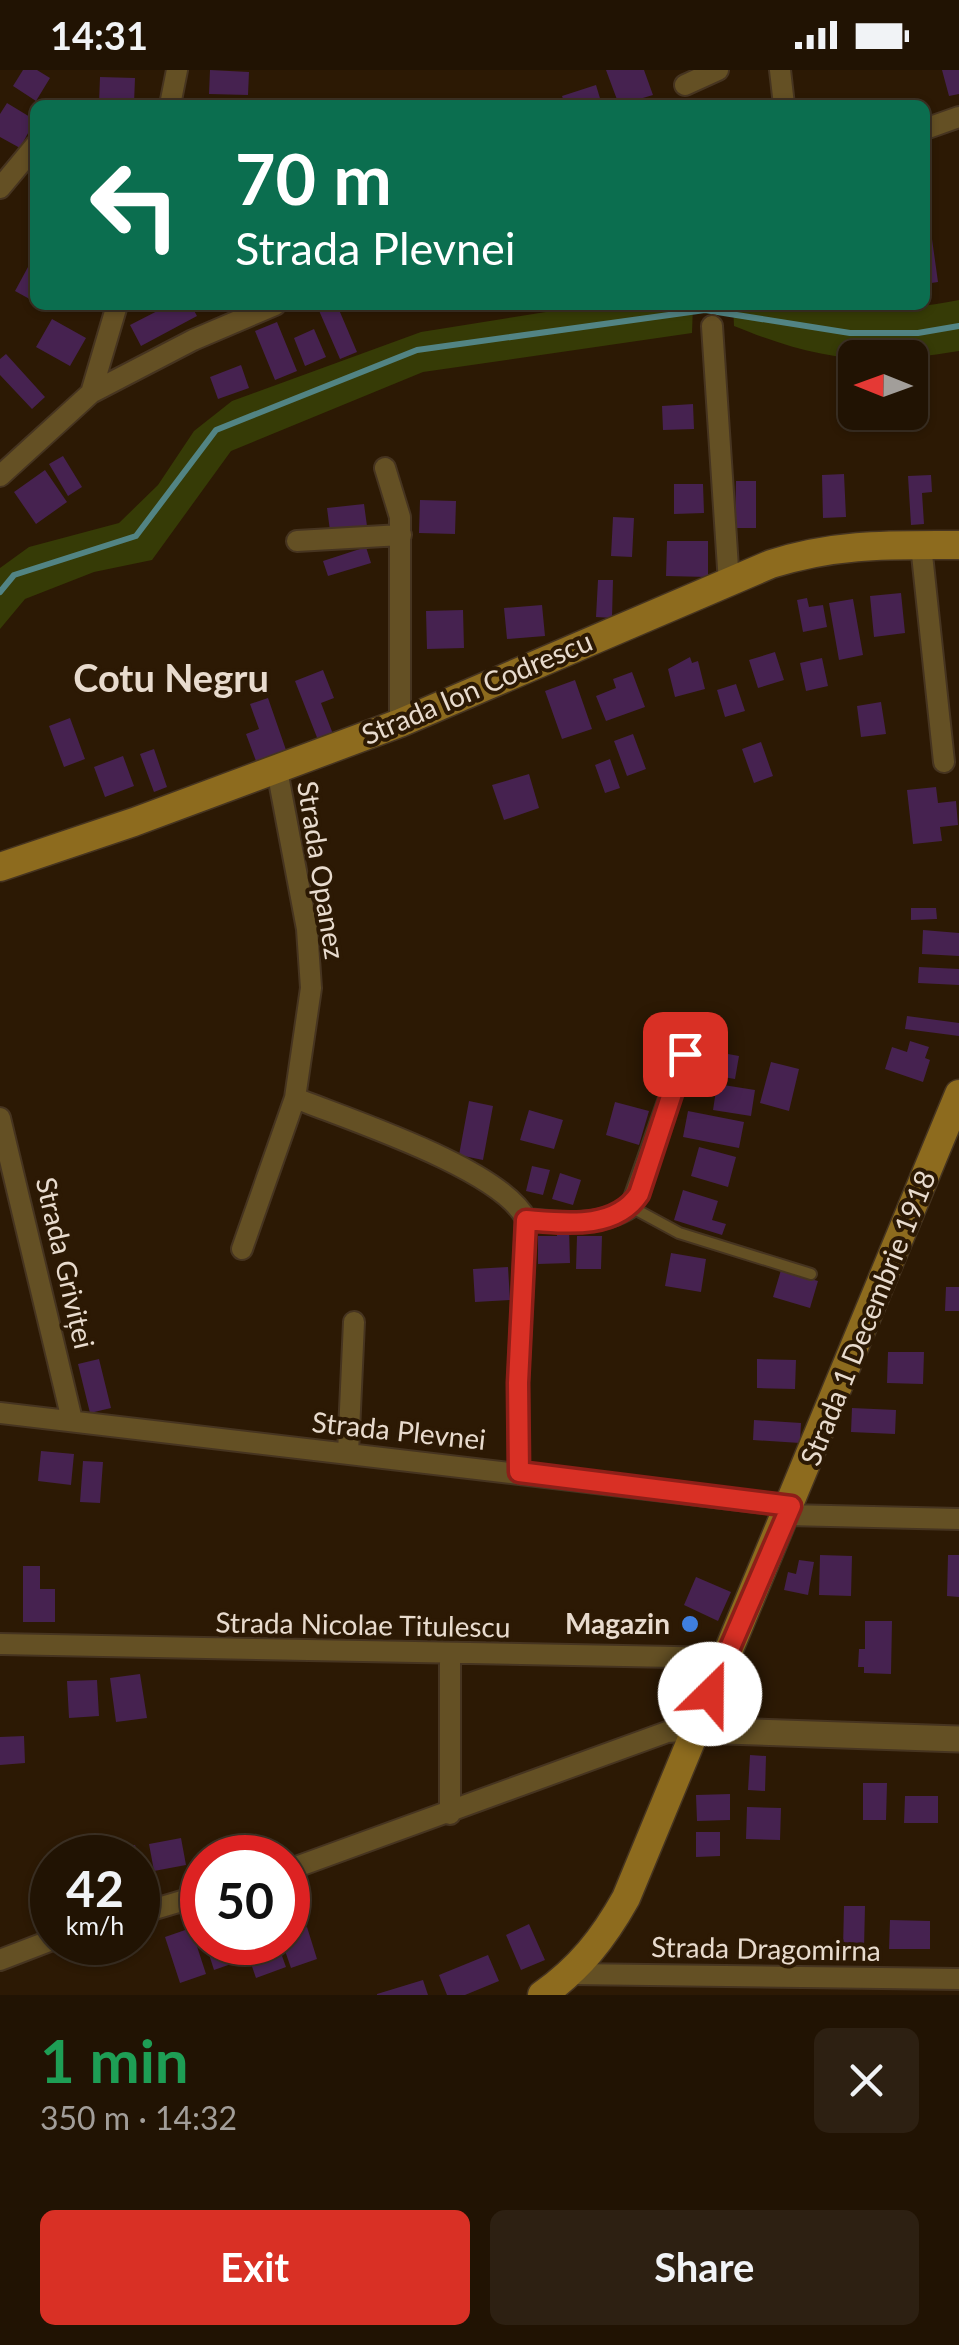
<!DOCTYPE html>
<html lang="en">
<head>
<meta charset="utf-8">
<style>
	body { margin:0; font-family:Lato,sans-serif; background:#2d2012; color:#f1f3f6; height:100vh; display:flex; flex-direction:column; font-size:38px; white-space:nowrap }
	* { box-sizing:border-box; margin:0 }
	p { font-size:32px; color:#a29e9a }
	.icon { flex:none; width:55px; height:55px; fill:none; stroke:currentColor; stroke-width:2; stroke-linecap:round; stroke-linejoin:round }
	.map { position:relative; height:1925px; overflow:hidden }
	.side { display:flex; flex-direction:column; background:#211303; flex:1 }
	.side>* { flex:none }
	.guide { position:absolute; left:30px; top:30px; width:900px; height:210px; border-radius:15px; box-shadow:0 2px 8px #0004,0 0 0 2px #3e3225; background:#0b6e4f; color:#fff; overflow:hidden }
	.needle { width:65px; rotate:271deg }
	.tools { position:absolute; left:838px; top:270px; display:grid; gap:20px }
	.tools a { display:grid; place-items:center; width:90px; height:90px; border-radius:15px; background:#211303; box-shadow:0 2px 8px #0004,0 0 0 2px #3e3225; font-size:50px }
	.speed { position:absolute; left:30px; top:1765px; display:flex; gap:20px; font-size:50px; font-weight:700; text-align:center }
	.speed>* { display:grid; place-content:center; width:130px; height:130px; border-radius:50%; background:#211303; box-shadow:0 2px 8px #0004,0 0 0 2px #3e3225; line-height:1 }
	.speed small { font-size:25px; font-weight:400 }
	.speed .limit { border:15px solid #d22; background:#fff; color:#111 }
	.pin { position:absolute; display:grid; place-items:center; width:85px; height:85px; color:#fff; margin:-42px; border-radius:20px; box-shadow:0 5px 15px #0006 }
	.me { position:absolute; width:110px; margin:-55px; rotate:23deg; stroke-linejoin:round; filter:drop-shadow(0 0 8px #0008) }
	.turn { display:flex; align-items:center; gap:35px; height:210px; padding:0 40px; font-size:45px }
	.turn .icon { width:130px; height:130px; stroke-width:2.5 }
	.turn b { display:block; font-size:70px; line-height:85px }
	.round { display:grid; place-items:center; flex:none; width:105px; height:105px; border-radius:15px; background:#2d2012 }
	.overview { display:flex; align-items:center; justify-content:space-between; height:170px; padding:0 40px }
	h1 { font-size:60px; font-weight:700; line-height:75px; color:#1e9e55 }
	.primary-button { display:flex; gap:20px; margin-top:auto; padding:20px 40px }
	.primary-button a { flex:1; height:115px; border-radius:15px; background:#d93025; color:#fff; font-size:40px; font-weight:700; line-height:115px; text-align:center }
	.primary-button a+a { background:#2d2012; color:#f1f3f6 }
	.status { display:flex; justify-content:space-between; align-items:center; height:70px; padding:0 50px; background:#211303; direction:ltr }
	.status svg { height:28px; fill:currentColor }
	.map>svg:first-child { display:block }
	.green { fill:#363b06 }
	.lines { fill:none; stroke-linecap:round; stroke-linejoin:round }
	.stream { stroke:#528484; stroke-width:6 }
	.building { fill:#462250 }
	.service-casing { stroke:#463420; stroke-width:14 }
	.minor-casing { stroke:#463420; stroke-width:24 }
	.tertiary-casing { stroke:#463420; stroke-width:29 }
	.secondary-casing { stroke:#463420; stroke-width:31 }
	.service { stroke:#645024; stroke-width:10 }
	.minor { stroke:#645024; stroke-width:20 }
	.tertiary { stroke:#645024; stroke-width:25 }
	.secondary { stroke:#8d6b1e; stroke-width:28 }
	.route-casing { stroke:#8d1f18; stroke-width:25 }
	.route { stroke:#d93025; stroke-width:18 }
	.shop-dot { fill:#3f7fe0; stroke:#2c1904; stroke-width:4 }
	.labels { text-anchor:middle; stroke-width:8; stroke-linejoin:round; paint-order:stroke }
	.street-label { font-size:28px; fill:#e8dbce; stroke:#2c1904 }
	.poi-label { font-size:28px; font-weight:bold; fill:#e8dbce; stroke:#2c1904; text-anchor:end }
	.district-label { font-size:38px; font-weight:bold; fill:#e8dbce; stroke:#2c1904 }
</style>
</head>
<body>
<div class="status"><b>14:31</b><svg viewBox="0 0 49 12"><path d="M0 12V9h3v3zM5 12V6h3v6zM10 12V3h3v9zM15 12V0h3v12zM26 1h20v11H26zM47 4h2v5h-2z"/></svg></div>
<div class="map">
<svg width="959" height="1925" viewBox="0 0 959 1925">
	<rect width="100%" height="100%" fill="#2c1904"/>
	<path class="green" d="M959,230V281C868,296 820,291 734,256L733,235C811,235 882,246 959,230Z
		M590,235H693L692,263L423,302L231,381L152,490L94,502L25,529L0,559V498L29,477L119,453L158,415L194,361L232,331L421,262Z"/>
	<g class="lines">
		<path class="stream" d="M0,522L14,505L136,466L216,360L417,280L705,240L850,263H918L959,256"/>
	</g>
	<path class="building" d="M23,0H37L50,8L36,31L13,16Z
		M210,0L249,2L248,25L209,24Z
		M606,0H644L653,25L619,35Z
		M942,0H959V24L949,26Z
		M100,7L135,8L134,34L99,33Z
		M596,15L602,35H565L562,26Z
		M7,33L35,50L20,78L0,67V44Z
		M932,169L938,212L925,214V170Z
		M28,197L35,201V232L15,221Z
		M169,235H191L197,246L141,276L130,255Z
		M337,235L357,282L340,289L317,236Z
		M52,249L86,268L70,296L36,277Z
		M277,252L297,301L275,310L255,261Z
		M314,259L326,287L305,296L294,268Z
		M6,284L45,327L32,339L0,305V289Z
		M241,295L249,318L218,329L210,307Z
		M693,334L694,359L663,360L662,336Z
		M63,386L82,417L68,426L49,394Z
		M45,400L67,432L36,454L14,422Z
		M844,404L846,447L823,448L822,405Z
		M931,405L932,422L922,423L924,454L911,455L908,406Z
		M736,411H756V458H735Z
		M674,414H703L704,443L674,444Z
		M420,430L456,431L455,464L419,463Z
		M364,434L367,456L330,461L327,438Z
		M613,447L634,448L632,487L611,486Z
		M667,471H708V507L666,506Z
		M366,477L371,493L328,506L323,491Z
		M598,510H613L612,548L596,547Z
		M901,523L905,563L874,567L870,526Z
		M807,528L809,537L823,535L827,557L803,562L797,530Z
		M853,529L863,585L839,590L829,533Z
		M542,535L545,566L507,569L504,538Z
		M463,540L464,578L427,579L426,541Z
		M775,582L784,610L758,618L749,590Z
		M690,587L692,593L698,591L705,619L675,627L668,599Z
		M822,588L828,616L806,621L800,593Z
		M323,600L334,628L321,633L333,664L318,670L295,611Z
		M632,602L645,637L606,651L596,626L616,618L613,609Z
		M575,610L592,659L562,669L545,621Z
		M736,614L745,641L725,647L717,620Z
		M268,628L286,680L256,691L246,664L259,659L250,634Z
		M881,632L886,664L861,667L857,636Z
		M70,648L85,689L64,697L49,656Z
		M633,664L646,699L627,706L614,671Z
		M761,672L773,706L754,713L742,679Z
		M154,679L167,717L154,722L140,684Z
		M123,686L134,716L105,727L94,697Z
		M610,689L620,718L605,723L595,695Z
		M529,704L539,738L504,750L492,715Z
		M936,717L938,733L956,731L958,755L940,757L942,771L913,774L907,720Z
		M911,838H936L937,849L911,850Z
		M923,860L959,863V886L922,884Z
		M919,897L959,899V915L918,913Z
		M907,946L959,953V966L905,959Z
		M910,971L929,977L925,988L930,990L923,1012L885,999L892,977L907,982Z
		M695,978L739,986L735,1009L691,1002Z
		M771,992L799,999L789,1041L760,1033Z
		M717,1014L755,1020L751,1046L713,1040Z
		M469,1031L493,1036L483,1090L459,1085Z
		M615,1032L649,1041L639,1075L606,1065Z
		M529,1040L563,1050L554,1079L520,1070Z
		M688,1041L744,1052L739,1078L683,1067Z
		M699,1077L736,1087L728,1117L691,1106Z
		M532,1096L550,1100L543,1125L526,1121Z
		M560,1103L581,1110L573,1135L552,1129Z
		M683,1120L718,1131L712,1150L726,1154L722,1165L674,1150Z
		M557,1159H569L570,1193L538,1194V1166H557Z
		M577,1166H602L601,1199H576Z
		M671,1183L706,1189L701,1222L665,1216Z
		M508,1197L510,1230L475,1232L473,1199Z
		M781,1200L818,1211L810,1238L773,1227Z
		M946,1217H959V1241H945Z
		M888,1282H924L923,1314L887,1313Z
		M99,1289L111,1338L90,1343L78,1294Z
		M757,1289L796,1290L795,1319L757,1318Z
		M852,1338L896,1340L895,1364L851,1362Z
		M754,1350L801,1353L800,1373L753,1370Z
		M41,1381L74,1384L71,1415L38,1411Z
		M83,1391L103,1392L100,1433L80,1432Z
		M820,1485L852,1486L851,1526L819,1525Z
		M948,1485H959V1527L947,1526Z
		M799,1490L814,1492L808,1525L784,1520L788,1502L796,1504Z
		M23,1496H40V1519H55V1552H23Z
		M696,1507L731,1522L718,1551L684,1535Z
		M865,1551H892L891,1604L864,1603V1597H858L859,1579H865Z
		M140,1604L147,1648L116,1652L110,1608Z
		M97,1610L99,1646L69,1648L67,1611Z
		M24,1666L25,1693L0,1695V1667Z
		M750,1685L766,1686L765,1721L748,1720Z
		M863,1713H887L886,1750H863Z
		M730,1724V1750L697,1751L696,1725Z
		M905,1726H938V1753H904Z
		M747,1737L781,1738L780,1770L746,1769Z
		M696,1762H720V1786L696,1787Z
		M181,1768L186,1795L154,1801L149,1774Z
		M135,1775L139,1788H104L103,1784Z
		M844,1836H865L864,1878H843Z
		M890,1850L930,1851V1879H889Z
		M529,1854L545,1890L521,1900L506,1865Z
		M307,1857L317,1889L291,1898L282,1872H288V1864Z
		M191,1858L206,1904L180,1913L165,1867Z
		M205,1872H224L231,1894L214,1900Z
		M277,1872L286,1897L256,1908L247,1882Z
		M488,1885L499,1911L465,1925H447L439,1905Z
		M423,1910L428,1925H377V1924Z"/>
	<g class="lines">
		<defs>
			<path id="service" d="M631,1137L679,1163L811,1204"/>
			<path id="minor" d="M780,0L784,35
				M685,15L718,0
				M170,35L177,0
				M925,59L959,47
				M0,118L35,76
				M712,256L729,513
				M91,323L117,235
				M385,398L400,447V653
				M0,406L91,323L193,270L275,235
				M297,471L401,465
				M921,475L944,692
				M295,1028C350,1050 501,1099 526,1149L518,1313L519,1402
				M0,1048L72,1350
				M526,1149C561,1153 601,1157 631,1137L685,983
				M242,1179L295,1028L311,918L307,859L277,700
				M0,1343L791,1436
				M348,1383L354,1252
				M787,1445L959,1449
				M0,1574L726,1588
				M450,1744V1585
				M288,1800L667,1662L695,1660
				M138,1844L202,1825
				M0,1890L52,1870
				M572,1904L959,1909"/>
			<path id="tertiary" d="M695,1660L959,1669"/>
			<path id="secondary" d="M0,797L134,752L400,653L771,494C837,473 891,475 959,475
				M542,1925C580,1898 603,1869 626,1828L959,1024"/>
		</defs>
		<use href="#service" class="service-casing"/>
		<use href="#minor" class="minor-casing"/>
		<use href="#tertiary" class="tertiary-casing"/>
		<use href="#secondary" class="secondary-casing"/>
		<use href="#service" class="service"/>
		<use href="#minor" class="minor"/>
		<use href="#tertiary" class="tertiary"/>
		<use href="#secondary" class="secondary"/>
	</g>
	<g class="lines">
		<defs>
			<path id="route" d="M685,984L639,1124C615,1160 565,1153 526,1150L518,1313L519,1402L791,1436L710,1624"/>
		</defs>
		<use href="#route" class="route-casing"/>
		<use href="#route" class="route"/>
	</g>
	<circle class="shop-dot" cx="690" cy="1554" r="10"/>
	<g class="labels">
		<g class="street-label">
			<text transform="translate(477 618) rotate(-23)" y="10">Strada Ion Codrescu</text>
			<text transform="translate(321 800) rotate(81)" y="10">Strada Opanez</text>
			<text transform="translate(65 1193) rotate(77)" y="10">Strada Griviței</text>
			<text transform="translate(868 1248) rotate(-68)" y="10">Strada 1 Decembrie 1918</text>
			<text transform="translate(399 1361) rotate(6)" y="10">Strada Plevnei</text>
			<text transform="translate(363 1555) rotate(1)" y="10">Strada Nicolae Titulescu</text>
			<text transform="translate(766 1879) rotate(1)" y="10">Strada Dragomirna</text>
		</g>
		<g class="poi-label">
			<text x="670" y="1564">Magazin</text>
		</g>
		<g class="district-label">
			<text x="171" y="622">Cotu Negru</text>
		</g>
	</g>
</svg>
<div class="tools">
<a><svg class="needle" viewBox="-14 -14 28 28"><path d="M0-13l5 13h-10z" fill="#e53935"/><path d="M0 13l5-13h-10z" fill="#a29e9a"/></svg></a>
</div>
<div class="speed"><div>42<small>km/h</small></div><div class="limit">50</div></div>
<div class="pin" style="left:685px;top:984px;background:#d93025"><svg class="icon" aria-label="arrive" viewBox="0 0 24 24"><path d="M6 21V4h12l-3 4 3 4H6"/></svg></div>
<svg class="me" style="left:710px;top:1624px" viewBox="-20 -20 40 40"><circle r="19" fill="#fff"/><path d="M0-13L10 11 0 6-10 11z" fill="#d93025"/></svg>
<div class="guide">
<div class="turn"><svg class="icon" aria-label="left" viewBox="0 0 24 24"><path d="M17 20v-9H6M10 6l-5 5 5 5"/></svg><div><b>70 m</b>Strada Plevnei</div></div>
</div>
</div>
<section class="side">
<div class="overview"><div><h1>1 min</h1><p>350 m · 14:32</p></div><a class="round"><svg class="icon" aria-label="close" viewBox="0 0 24 24"><path d="M6 6l12 12M18 6L6 18"/></svg></a></div>
<div class="primary-button"><a>Exit</a><a>Share</a></div>
</section>
</body>
</html>
